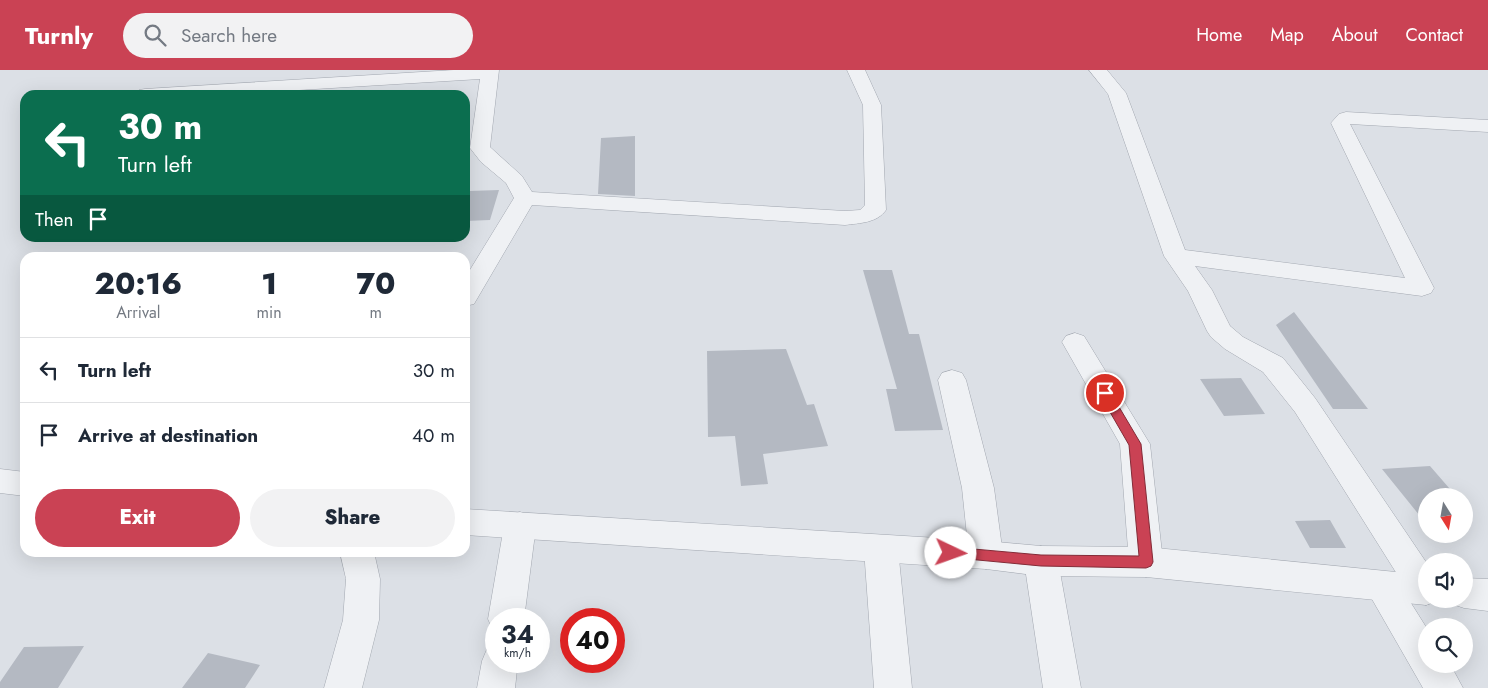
<!DOCTYPE html>
<html lang="en">
<head>
<meta charset="utf-8">
<style>
	body { margin:0; font-family:Jost,sans-serif; background:#f2f2f3; color:#1f2937; height:100vh; display:flex; flex-direction:column; font-size:19px; white-space:nowrap }
	* { box-sizing:border-box; margin:0 }
	p { font-size:16px; color:#747a83 }
	.icon { flex:none; width:28px; height:28px; fill:none; stroke:currentColor; stroke-width:2; stroke-linecap:round; stroke-linejoin:round }
	.map { position:relative; flex:1; overflow:hidden }
	.drawer { position:absolute; left:20px; top:182px; width:450px; height:305px; display:flex; flex-direction:column; background:#fff; border-radius:15px; box-shadow:0 5px 20px #0002 }
	.drawer>* { flex:none }
	.top-card { position:absolute; left:20px; top:20px; width:450px; height:152px; border-radius:15px; box-shadow:0 5px 20px #0002; background:#0b6e4f; color:#fff; overflow:hidden }
	.needle { width:32px; rotate:169deg }
	.controls { position:absolute; left:1418px; top:418px; display:grid; gap:10px }
	.controls a { display:grid; place-items:center; width:55px; height:55px; border-radius:50%; background:#fff; box-shadow:0 5px 20px #0002; font-size:25px }
	.speed { position:absolute; left:485px; top:538px; display:flex; gap:10px; font-size:25px; font-weight:700; text-align:center }
	.speed>* { display:grid; place-content:center; width:65px; height:65px; border-radius:50%; background:#fff; box-shadow:0 5px 20px #0002; line-height:1 }
	.speed small { font-size:12px; font-weight:400 }
	.speed .limit { border:8px solid #d22; background:#fff; color:#111 }
	.pin { position:absolute; display:grid; place-items:center; width:42px; height:42px; color:#fff; margin:-21px; border:2px solid #fff; border-radius:50%; box-shadow:0 1px 5px #0007 }
	.me { position:absolute; width:55px; margin:-28px; rotate:93deg; stroke-linejoin:round; filter:drop-shadow(0 0 4px #0008) }
	.turn { display:flex; align-items:center; gap:18px; height:105px; padding:0 15px; font-size:22px }
	.turn .icon { width:65px; height:65px; stroke-width:2.5 }
	.turn b { display:block; font-size:35px; line-height:42px }
	.then { display:flex; align-items:center; height:48px; padding:0 15px; background:#0003; gap:10px; font-size:19px }
	.eta { display:flex; justify-content:space-evenly; align-items:center; height:85px; text-align:center }
	.eta b { font-size:30px; font-weight:800; line-height:35px }
	.action { display:flex; gap:10px; margin-top:auto; padding:10px 15px }
	.action a { flex:1; height:58px; border-radius:30px; background:#ca4254; color:#fff; font-size:20px; font-weight:800; line-height:58px; text-align:center }
	.action a+a { background:#f2f2f3; color:#1f2937 }
	ul { padding:0; list-style:none }
	li { display:flex; align-items:center; gap:15px; height:65px; padding:0 15px; border-top:1px solid #e0e1e3 }
	li div { flex:1 }
	li b { display:block; font-size:19px }
	li em { font-style:normal }
	header { display:flex; align-items:center; gap:30px; box-sizing:border-box; height:70px; padding:0 25px; background:#ca4254; color:#fff }
	header strong { font-size:24px }
	nav { display:flex; gap:28px; margin-inline-start:auto; font-size:18px }
	.search { width:350px; height:45px; background:#f2f2f3; display:flex; align-items:center; gap:12px; box-sizing:border-box; padding:0 18px; border-radius:28px; color:#747a83; font-size:19px }
	.map>svg:first-child { display:block }
	.building { fill:#b4b9c2 }
	.lines { fill:none; stroke-linecap:round; stroke-linejoin:round }
	.minor-casing { stroke:#a2a7b0; stroke-width:1 }
	.tertiary-casing { stroke:#a2a7b0; stroke-width:1 }
	.minor { fill:#eff1f4; fill-rule:evenodd }
	.tertiary { fill:#eff1f4; fill-rule:evenodd }
	.route { fill:#ca4254; stroke:#832b37 }
</style>
</head>
<body>
<header>
<strong>Turnly</strong>
<div class="search"><svg class="icon" aria-label="search" viewBox="0 0 24 24"><circle cx="10" cy="10" r="6"/><path d="M15 15l6 6"/></svg>Search here</div>
<nav><a>Home</a><a>Map</a><a>About</a><a>Contact</a></nav>
</header>
<div class="map">
<svg width="1488" height="618" viewBox="0 0 1488 618">
	<rect width="100%" height="100%" fill="#dce0e6"/>
	<path class="building" d="M635,66V126L598,124L601,68Z
		M499,120L490,150L465,151V132L469,121Z
		M863,200H892L909,264H919L943,360L895,361L886,319H897Z
		M1294,242L1368,339H1333L1276,255Z
		M786,279L807,335L814,334L828,376L763,384L768,414L741,416L735,366L708,367L707,281Z
		M1241,308L1265,344L1224,346L1200,309Z
		M1430,396L1456,426H1426V451H1424L1382,399Z
		M1330,450L1346,478H1310L1295,451Z
		M84,576L58,618H0V612L24,577Z
		M208,583L260,595L245,618H182Z"/>
	<g class="lines">
		<defs>
			<path id="minor" d="M454,0H499L490,77L522,106L532,122L845,141L860,140L865,135L863,35L847,0H865L881,35L886,140C877,153 860,153 845,155L532,135L474,234L465,236V208L514,128L506,113L481,92L470,78L480,9L216,25L136,24L139,20L145,19Z
				M1089,0H1107L1126,23L1185,180L1405,208L1331,53L1339,44L1346,42L1488,50V62L1350,54L1434,218L1431,223L1422,226L1195,196L1212,220L1230,256L1243,267L1283,288L1315,328L1426,492V529H1439L1438,531L1426,535L1414,531L1295,342L1263,302L1225,279L1211,267L1207,261L1188,221L1164,186L1108,24Z
				M1075,263L1084,266L1150,374L1163,492L1158,502L1146,507L1134,502L1129,492L1120,374L1062,272L1066,266Z
				M952,300L962,303L966,310L994,418L1003,485L998,495L986,499L974,495L969,485L962,418L938,310L942,303Z
				M520,442L531,446L536,456L524,549H496V562L493,560L488,549L504,456L509,446Z
				M881,465L893,469L898,479L912,618H874L864,479L869,469Z
				M1041,476L1053,481L1058,491L1081,618H1043L1024,491L1029,481Z
				M340,482H374L380,509L379,550L362,618H324L343,550L346,509Z
				M1382,502L1394,506L1426,557V594H1450L1463,618H1423L1365,517L1370,506Z
				M496,575V591H518L515,618H477L482,591L487,579Z"/>
			<path id="tertiary" d="M0,399L25,402V426L0,423Z
				M465,439L986,471L1041,476L1146,477L1426,505V529H1439L1426,535L1146,507L1041,506L986,499L465,465Z
				M1464,508L1488,509V541L1464,538L1452,534L1449,529H1464Z"/>
		</defs>
		<use href="#minor" class="minor-casing"/>
		<use href="#tertiary" class="tertiary-casing"/>
		<use href="#minor" class="minor"/>
		<use href="#tertiary" class="tertiary"/>
	</g>
	<path class="route" d="M1105,319L1109,320L1141,374L1153,492L1151,496L1146,498L1041,496L946,487L944,483L946,479L951,477L1041,485L1139,486L1129,375L1099,323Z"/>
</svg>
<div class="controls">
<a><svg class="needle" viewBox="-14 -14 28 28"><path d="M0-13l5 13h-10z" fill="#e53935"/><path d="M0 13l5-13h-10z" fill="#747a83"/></svg></a>
<a><svg class="icon" aria-label="sound" viewBox="0 0 24 24"><path d="M4 9h4l5-4v14l-5-4H4zM17 9q2 3 0 6"/></svg></a>
<a><svg class="icon" aria-label="search" viewBox="0 0 24 24"><circle cx="10" cy="10" r="6"/><path d="M15 15l6 6"/></svg></a>
</div>
<div class="speed"><div>34<small>km/h</small></div><div class="limit">40</div></div>
<div class="pin" style="left:1105px;top:323px;background:#d93025"><svg class="icon" aria-label="arrive" viewBox="0 0 24 24"><path d="M6 21V4h12l-3 4 3 4H6"/></svg></div>
<svg class="me" style="left:951px;top:483px" viewBox="-20 -20 40 40"><circle r="19" fill="#fff"/><path d="M0-13L10 11 0 6-10 11z" fill="#ca4254"/></svg>
<div class="top-card">
<div class="turn"><svg class="icon" aria-label="left" viewBox="0 0 24 24"><path d="M17 20v-9H6M10 6l-5 5 5 5"/></svg><div><b>30 m</b>Turn left</div></div>
<div class="then">Then<svg class="icon" aria-label="arrive" viewBox="0 0 24 24"><path d="M6 21V4h12l-3 4 3 4H6"/></svg></div>
</div>
<section class="drawer">
<div class="eta">
<div><b>20:16</b><p>Arrival</p></div>
<div><b>1</b><p>min</p></div>
<div><b>70</b><p>m</p></div>
</div>
<ul>
<li><svg class="icon" aria-label="left" viewBox="0 0 24 24"><path d="M17 20v-9H6M10 6l-5 5 5 5"/></svg><div><b>Turn left</b></div><em>30 m</em></li>
<li><svg class="icon" aria-label="arrive" viewBox="0 0 24 24"><path d="M6 21V4h12l-3 4 3 4H6"/></svg><div><b>Arrive at destination</b></div><em>40 m</em></li>
</ul>
<div class="action"><a>Exit</a><a>Share</a></div>
</section>
</div>
</body>
</html>
